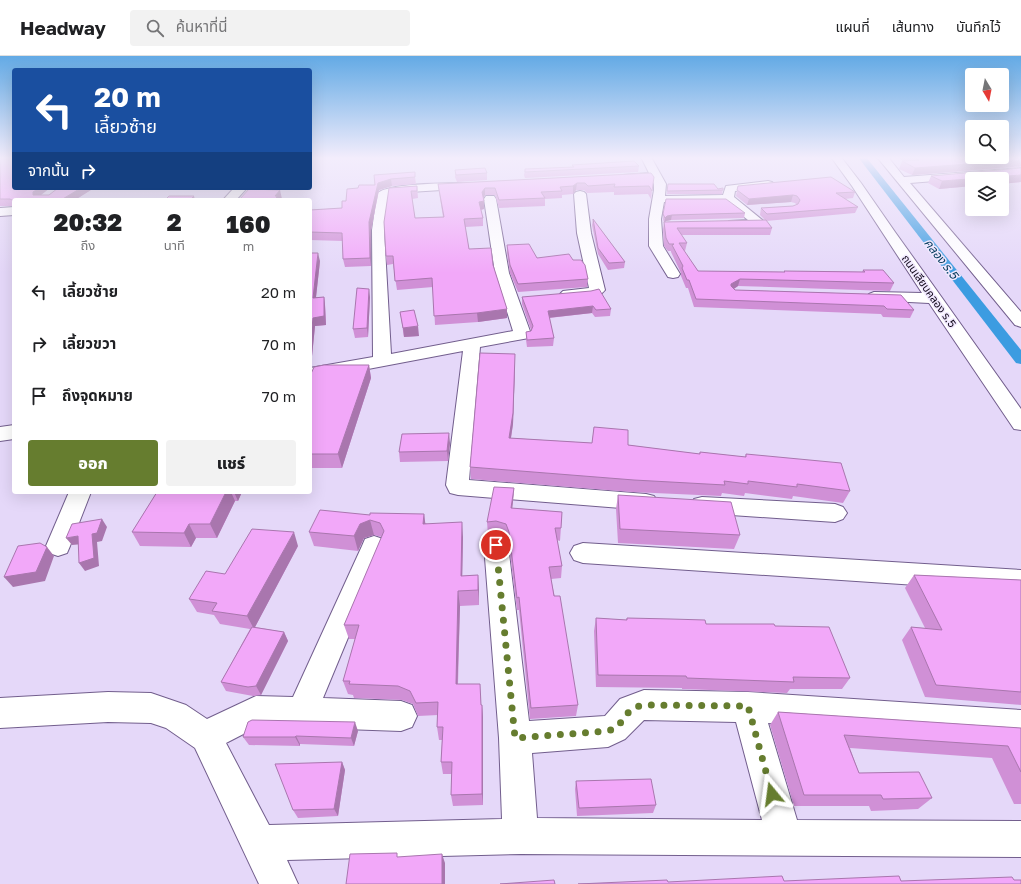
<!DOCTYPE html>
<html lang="th">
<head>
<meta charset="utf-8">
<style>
	body { margin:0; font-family:"Golos Text","Noto Sans Thai",sans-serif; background:#f2f2f2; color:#202124; height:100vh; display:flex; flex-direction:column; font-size:15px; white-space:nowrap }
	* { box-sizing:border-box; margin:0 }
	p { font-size:13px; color:#757577 }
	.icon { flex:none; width:22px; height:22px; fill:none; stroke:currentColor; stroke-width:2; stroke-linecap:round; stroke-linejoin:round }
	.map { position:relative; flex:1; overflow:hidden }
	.panel { position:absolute; left:12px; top:142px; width:300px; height:296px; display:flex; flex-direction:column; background:#fff; border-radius:4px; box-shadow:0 4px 16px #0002 }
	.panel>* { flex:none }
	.top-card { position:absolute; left:12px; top:12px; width:300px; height:122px; border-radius:4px; box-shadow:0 4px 16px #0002; background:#1a4fa0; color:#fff; overflow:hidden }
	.needle { width:26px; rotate:170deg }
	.fabs { position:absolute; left:965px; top:12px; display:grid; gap:8px }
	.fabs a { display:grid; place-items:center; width:44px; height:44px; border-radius:4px; background:#fff; box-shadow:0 4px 16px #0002; font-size:20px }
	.pin { position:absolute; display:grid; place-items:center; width:34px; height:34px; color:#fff; margin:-17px; border:2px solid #fff; border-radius:50%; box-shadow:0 1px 4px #0007 }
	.me { position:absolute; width:44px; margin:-22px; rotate:344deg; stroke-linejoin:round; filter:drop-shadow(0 0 3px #0008) }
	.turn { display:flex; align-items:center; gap:14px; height:84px; padding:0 16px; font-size:18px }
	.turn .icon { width:52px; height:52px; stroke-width:2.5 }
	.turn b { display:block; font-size:28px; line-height:34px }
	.then { display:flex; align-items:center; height:38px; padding:0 16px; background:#0003; gap:8px; font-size:15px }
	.eta { display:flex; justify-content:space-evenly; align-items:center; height:68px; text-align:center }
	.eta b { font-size:24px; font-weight:800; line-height:28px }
	.action { display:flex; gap:8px; margin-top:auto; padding:8px 16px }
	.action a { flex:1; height:46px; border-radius:4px; background:#667d2f; color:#fff; font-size:16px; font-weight:800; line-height:46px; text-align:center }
	.action a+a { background:#f2f2f2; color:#202124 }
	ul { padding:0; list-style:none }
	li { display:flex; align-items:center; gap:12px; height:52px; padding:0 16px }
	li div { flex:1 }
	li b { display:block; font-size:15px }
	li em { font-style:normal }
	header { display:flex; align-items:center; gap:24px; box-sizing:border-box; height:56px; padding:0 20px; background:#fff; border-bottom:1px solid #e0e0e0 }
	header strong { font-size:19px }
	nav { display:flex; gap:22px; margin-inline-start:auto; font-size:14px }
	.search { width:280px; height:36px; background:#f2f2f2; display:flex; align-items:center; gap:10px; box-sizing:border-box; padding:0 14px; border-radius:4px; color:#757577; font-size:15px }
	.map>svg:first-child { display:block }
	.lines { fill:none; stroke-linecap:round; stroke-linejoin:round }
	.canal { fill:#3c9ce1; fill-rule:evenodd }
	.minor-casing { stroke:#725e8d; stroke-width:2 }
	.minor { fill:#fff; fill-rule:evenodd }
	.wall { fill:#d090d6 }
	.shaded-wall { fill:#a976ae }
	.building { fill:#f2a8f9; stroke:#a976ae }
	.route { stroke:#667d2f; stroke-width:7; stroke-dasharray:0 12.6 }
	.labels { text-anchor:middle; stroke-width:3; stroke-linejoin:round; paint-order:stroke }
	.far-street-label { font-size:11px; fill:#0f0718; stroke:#f0e8fe }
	.far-water-label { font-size:12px; font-style:italic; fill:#02395b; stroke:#f0e8fe }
</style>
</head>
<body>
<header>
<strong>Headway</strong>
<div class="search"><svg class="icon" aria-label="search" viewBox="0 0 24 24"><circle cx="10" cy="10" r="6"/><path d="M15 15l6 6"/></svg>ค้นหาที่นี่</div>
<nav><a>แผนที่</a><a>เส้นทาง</a><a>บันทึกไว้</a></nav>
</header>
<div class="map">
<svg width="1021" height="828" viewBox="0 0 1021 828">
	<rect width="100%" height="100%" fill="#e5d8f9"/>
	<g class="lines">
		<path class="canal" d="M858,101H866L1021,294V308L1016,307Z"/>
		<defs>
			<path id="minor" d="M641,101H651L666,128L665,140L723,139L726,130L768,125L772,126L774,128L772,130L735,135L734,141L766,167L764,170L760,171H729L728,168L729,165L748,164L725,146H664L661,163L663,190L680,218L678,221L673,222L668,221L649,190V163L654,134V128L652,124L623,125L617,122L623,119L649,117Z
				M831,101H841L861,127L895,176L940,239L1021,353V374L1014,373L929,247L869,244L866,241L869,238L874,236L922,237L852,130Z
				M877,101H888L904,121L1021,112V118L910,127L1021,256V271L1015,269Z
				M469,127L473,128L475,130L473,132L394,137L389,140L384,174L391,298L513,275L495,217L484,143L486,140H494L496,143L509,217L531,278L529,282L480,291L469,424L646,438L654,440L658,446L654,452L646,454L458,439L450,437L446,429L463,295L310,324V312L373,301L372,174L377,138C385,127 453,127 469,127Z
				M234,132H247L236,144H223Z
				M580,135L584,136L586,138L591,177L605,234C598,244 573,244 563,241L560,238L563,235L589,232L577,177L574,138L576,136Z
				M14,151V159L0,160V152Z
				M14,369V383L0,385V371Z
				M69,436H91L70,490L67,497L58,500L49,497L46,490Z
				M702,441L835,448L843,451L847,457L843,463L835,466L702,457L694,455L690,449L694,443Z
				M496,479L505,482L508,489L529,665L605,660L620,643L644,634L748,636L1021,654V684L768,667L797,764L1021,765V801L521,798L287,804L298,828H259L195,692L166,672L151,667L108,666L0,672V642L108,636L151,637L186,649L207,663L256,640L293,641L362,490L365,483L374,480L383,483L386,490L323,642L401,645L412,649L417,660L412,671L401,675L259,670L226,687L269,769L502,763L499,682L484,489L487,482ZM644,664L736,666L762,764L537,762L532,697L608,691L625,683Z
				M583,487L1021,514V536L583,507L574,504L570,497L574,490Z"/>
		</defs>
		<use href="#minor" class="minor-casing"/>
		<use href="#minor" class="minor"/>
	</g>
	<path class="wall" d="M0,101L42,139H49L58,132H94L75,144H14V150H0Z
		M896,101H1021V111L912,119L899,113L902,105H904Z
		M572,109L639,110L638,116L525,122L524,119L525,113L572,111Z
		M1021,112V126L1002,128L972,123V130L939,133L928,127L931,120Z
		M455,114L487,117V124L457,126L455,121Z
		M651,117L652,135L651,143L648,138L614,139V136L587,137L584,134H576L573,138L562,139V142L545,143V150L499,152L495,139H485L483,142L484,153L481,154L483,162V170L465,171L469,193L493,209L507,253V262L478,266L435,269L433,231L397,234L393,208L387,209L386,200L389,132L417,130L418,142L412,143L415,162L443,161L439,136L438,128Z
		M374,119L415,121L416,128L392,130L379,134L371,174V210L345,211L343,203V185L310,184V154L342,152L346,145L358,132L375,129Z
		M668,128L718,133L723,132L722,138H667Z
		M738,130L855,136L853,142L845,143L858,151L855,157L766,165L772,172L770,179H681L687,187L685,195H684L698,215L784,216V215L862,216L863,214L894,227L890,235L738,230L734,233L735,234L901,239L914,254L910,262L883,261L881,258L694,251L688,232H686L681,220V217L671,196V195H668L664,190L663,173L664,167L663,163L666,143L745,157L744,162L671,164L666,165L665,166L765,164L760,159L761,152L793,150L797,149L795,147L791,146L747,149L736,140Z
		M593,163L625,206L624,212L608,214L598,198L592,169Z
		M507,189L588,223L587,231L518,236L510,217L507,197Z
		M310,197L320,205L316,241H324L325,249L326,269L315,270L312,300H310Z
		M370,241L368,281L355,282L353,273Z
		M522,241L611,253L610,260L595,261L592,257L549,262L554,282L553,290L527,291L526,284V276L531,275V274L522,248Z
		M400,256L419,280L404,281Z
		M369,309L371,322L342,412H310V320Z
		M515,309L513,368L511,382L592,387L594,371L628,389L699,398L700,396L745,401L746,398L850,435L843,447L793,440L792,443L745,437L744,440L722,437L721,440L632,436L471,423L470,411Z
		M450,387L448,405L400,406L399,396Z
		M514,432L513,445L512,452L562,456L560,485L557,484L562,510L561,522L551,523L578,649L576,660L530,663L519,554H517L509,489L506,480L496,478L488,479L487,466Z
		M157,436H242L238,445H235L217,482H196L191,491L140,490L132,476Z
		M618,439L740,479L734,493L618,487L616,453Z
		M424,458L425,467L463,481L462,520L478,519L479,549L460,550L458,628L481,641V649H482L483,662V749L453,750L451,739L452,718H443L441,706L442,684H439L437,671L438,659L418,660L413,648L402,644L354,642L353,639L348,638L343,625L355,583H349L344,569L382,481L374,479L364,482L358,495L314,490L309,476L370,459Z
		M298,490L255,571L284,576L288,585L261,639L253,640L226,635L221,626L250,573L220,568L214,559L197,556L189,543L225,518Z
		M914,519L1021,524V649L925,641L902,584L911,571L925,572L905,532Z
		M596,562L626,564L627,562L706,568L775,570L850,622L842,633H790L787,637L682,633V632L596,631L594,575Z
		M778,656L1021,672V748H1014L992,702L850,692L859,717L932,742L918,753L871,755L869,750H794L770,669Z
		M358,675L354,690L300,688V690L249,689L243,681Z
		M342,706L345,714L338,760L298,762L293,754Z
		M576,725L656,749L653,757L577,760L575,733Z"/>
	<path class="shaded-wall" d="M1021,104V110L912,119L915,112Z
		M1021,119V126L1002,128V123H972V130L939,133L942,125Z
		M391,123L392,130L379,134L371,174V210L370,202L369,166L378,127Z
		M577,127L576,134L573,138V130Z
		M39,132H50L36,143L33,139V136Z
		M81,132H94L75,144H61Z
		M485,132V139L483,143L482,136Z
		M280,134L282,143L281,144H276L275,140Z
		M793,139L791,146L747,149L749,143Z
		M194,140L195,144H190Z
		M484,145V153L479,154V146Z
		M672,159L671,164L666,165L664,167L665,162L667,160Z
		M318,197L320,205L315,250L313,242Z
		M740,223L738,230L729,236L731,228Z
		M369,233L370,241L368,281L367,272Z
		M324,241L325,249L326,269L315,270L312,300L310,291L313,262Z
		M593,250L592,257L547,262L548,255Z
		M507,253V262L478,266L477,257Z
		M418,270L419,280L404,281L403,272Z
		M369,309L371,322L342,412L338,398Z
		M515,309L513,368L509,394V382Z
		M449,377L450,387L448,405L447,395Z
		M514,432L513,445L511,464V452Z
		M226,436H231L235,445L217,482L210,468Z
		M234,436H242L238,445Z
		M424,458L426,472L423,468Z
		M102,463L107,471L102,485L97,486L99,510L85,515L79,507L92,478Z
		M370,464L374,479L364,482L358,495L354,480L360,468Z
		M462,466L463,481L462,534L461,520Z
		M189,468L196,482L191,491L184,477Z
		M294,476L298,490L254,573L247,560Z
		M78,480L83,488L72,489L66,482Z
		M47,491L54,500L45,525L13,531L4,521Z
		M478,519L479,534V549L478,534Z
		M458,535L460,550L457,642L456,628Z
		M284,576L288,585L261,639L256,630Z
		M482,649L483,662V749L482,738Z
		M355,666L358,675L354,690L351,682Z
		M296,680L300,688V690L295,681Z
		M342,706L345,714L338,760L334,753Z
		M442,798L445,807V828H442Z"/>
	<path class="building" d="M0,101L11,102L14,101V132H39L33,136V139H49L58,132H81L61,144H12L10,143H0Z
		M913,101H1021V104L915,112L902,105L919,104Z
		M634,105L639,110L525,116V113L574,111L572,109Z
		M485,112L487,117L456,119L455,114Z
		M1021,112V119L942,125L931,120Z
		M415,116V121L391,123L378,127L369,166L370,202L343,203L342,177L310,176V154L342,152V145H346L347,133L358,132L359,129H375L374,119Z
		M651,117L654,121L652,135L649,130L614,131L615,128L588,130L585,127H577L573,130L560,131L562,135L541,136L545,142L499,144L495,132H485L482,136L484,145L479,146L483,162L464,163L469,193L491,192L493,209L507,253L477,257L434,260L432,222L395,225L393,200H386L384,166L389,132L417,130V135H411L415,162L444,161L438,128Z
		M831,121L855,136L836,137L858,151L767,158L761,152L793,150L798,148L800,144L797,140L793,139L749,143L737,134L738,130Z
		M668,128H714L718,133L723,132V134L667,135Z
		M249,133L280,134L275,140H277L276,144H239Z
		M169,140H194L190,144H165Z
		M666,143H726L745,157L672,159L667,160L665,162L663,158Z
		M593,163L625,206L609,207L598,192Z
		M766,164L772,172H677L687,187H679L698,215L785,216L784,215L865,216L863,214H883L894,227L740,223L731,228V230L735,234L901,239L914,254L887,253L884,250L696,243L689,224H687L682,212L683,210L672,189L674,188H669L666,182L664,166Z
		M529,188L537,202L569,198L573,204H581L585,209L588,223L518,228L510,209L507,189Z
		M310,197H318L313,242L324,241V260L313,262L310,291Z
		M357,232L369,233L367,272L353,273Z
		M599,233L611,253L596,254L593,250L548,255L554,282L527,284L526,276L531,275L533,270L522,241L591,235Z
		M414,254L418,270L403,272L400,256Z
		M480,297L515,298L513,357L509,382L592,387L594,371L628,374V389L700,398V396L746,401V398L841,407L850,435L797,428V431L748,425V428L724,425L725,429L634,424L470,411Z
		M324,309H369L338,398H310V320L314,311Z
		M449,377L447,395L399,396L402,378Z
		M494,431L514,432L511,452L562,456L561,472H555L562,510L549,511L554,540H560L578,649L531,652L519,541L517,542L509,476L506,468L496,465L487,466Z
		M157,436H226L210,468H189L184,477L132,476Z
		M618,439L731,446L740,479L620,473Z
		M320,454L370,459V457L424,458L423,468L462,466L461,520L478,519V534L458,535L456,628H480L481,649H482V738L451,739L452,706H441L443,671H437L438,646L416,647L410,635L398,630L349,628L350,625H343L359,569H344L384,475L380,467L370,464L360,468L354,480L309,476Z
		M102,463L97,477L92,478L94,502L79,507L78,480L66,482L72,468Z
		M252,473L294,476L247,560L212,555L217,547L189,543L206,515L225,518Z
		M40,487L47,491L36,516L4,521L18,490Z
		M914,519L1021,524V636L936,629L911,571L942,574Z
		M596,562L627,564V562L671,563L705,564L706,568H774L775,570L829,571L850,622L793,621L794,626L687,622L686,620L598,619Z
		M252,571L284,576L256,630L248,631L221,626Z
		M778,656L1021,672V716L1008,690L844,679L859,717L919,716L932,742L883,743L881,739H804Z
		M252,664L355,666L351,682L296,680L295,681H243L248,666Z
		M342,706L334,753L293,754L275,708Z
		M651,723L656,749L579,752L576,725Z
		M397,797V801L442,798V828H346L350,798Z
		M782,820L784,825L899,820L901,825L1012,821L1014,824H1021V828H578L667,824L668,826Z
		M554,824L555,828H500Z"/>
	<linearGradient id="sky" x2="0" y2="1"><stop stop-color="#63aae5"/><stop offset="0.47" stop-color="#f3edfc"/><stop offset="1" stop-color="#f3edfc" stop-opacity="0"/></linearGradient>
	<rect width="1021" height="217" fill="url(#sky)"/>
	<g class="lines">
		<path class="route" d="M496,489L515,682L608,675C627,669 621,653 644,649L748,650L772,738"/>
	</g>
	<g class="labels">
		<g class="far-street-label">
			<text transform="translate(929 235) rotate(55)" y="4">ถนนเลียบคลอง ร.5</text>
		</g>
		<g class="far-water-label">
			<text transform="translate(941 203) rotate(52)" y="4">คลอง ร.5</text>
		</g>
	</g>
</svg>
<div class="fabs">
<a><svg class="needle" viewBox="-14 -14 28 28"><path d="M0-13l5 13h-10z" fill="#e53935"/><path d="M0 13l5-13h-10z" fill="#757577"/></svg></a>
<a><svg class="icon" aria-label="search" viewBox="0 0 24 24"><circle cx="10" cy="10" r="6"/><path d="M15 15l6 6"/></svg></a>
<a><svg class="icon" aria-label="layers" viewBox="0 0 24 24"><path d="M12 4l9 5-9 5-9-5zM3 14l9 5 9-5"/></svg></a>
</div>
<div class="pin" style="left:496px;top:489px;background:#d93025"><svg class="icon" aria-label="arrive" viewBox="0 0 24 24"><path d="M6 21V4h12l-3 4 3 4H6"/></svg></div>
<svg class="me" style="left:772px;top:738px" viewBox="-20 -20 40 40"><path d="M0-17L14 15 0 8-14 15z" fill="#667d2f" stroke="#fff" stroke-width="4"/></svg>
<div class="top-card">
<div class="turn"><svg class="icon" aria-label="left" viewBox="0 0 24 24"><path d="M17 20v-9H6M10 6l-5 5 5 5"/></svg><div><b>20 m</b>เลี้ยวซ้าย</div></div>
<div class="then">จากนั้น<svg class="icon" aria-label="right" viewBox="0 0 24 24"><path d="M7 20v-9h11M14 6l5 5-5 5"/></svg></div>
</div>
<section class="panel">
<div class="eta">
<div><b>20:32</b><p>ถึง</p></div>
<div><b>2</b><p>นาที</p></div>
<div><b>160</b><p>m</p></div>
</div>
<ul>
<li><svg class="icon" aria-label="left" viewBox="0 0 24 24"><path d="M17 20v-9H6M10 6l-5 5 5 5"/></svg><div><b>เลี้ยวซ้าย</b></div><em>20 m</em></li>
<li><svg class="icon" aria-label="right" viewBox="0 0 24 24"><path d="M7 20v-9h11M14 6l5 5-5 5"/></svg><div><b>เลี้ยวขวา</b></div><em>70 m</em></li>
<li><svg class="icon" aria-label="arrive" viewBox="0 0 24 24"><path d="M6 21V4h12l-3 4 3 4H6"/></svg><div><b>ถึงจุดหมาย</b></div><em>70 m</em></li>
</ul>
<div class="action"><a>ออก</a><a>แชร์</a></div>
</section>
</div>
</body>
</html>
